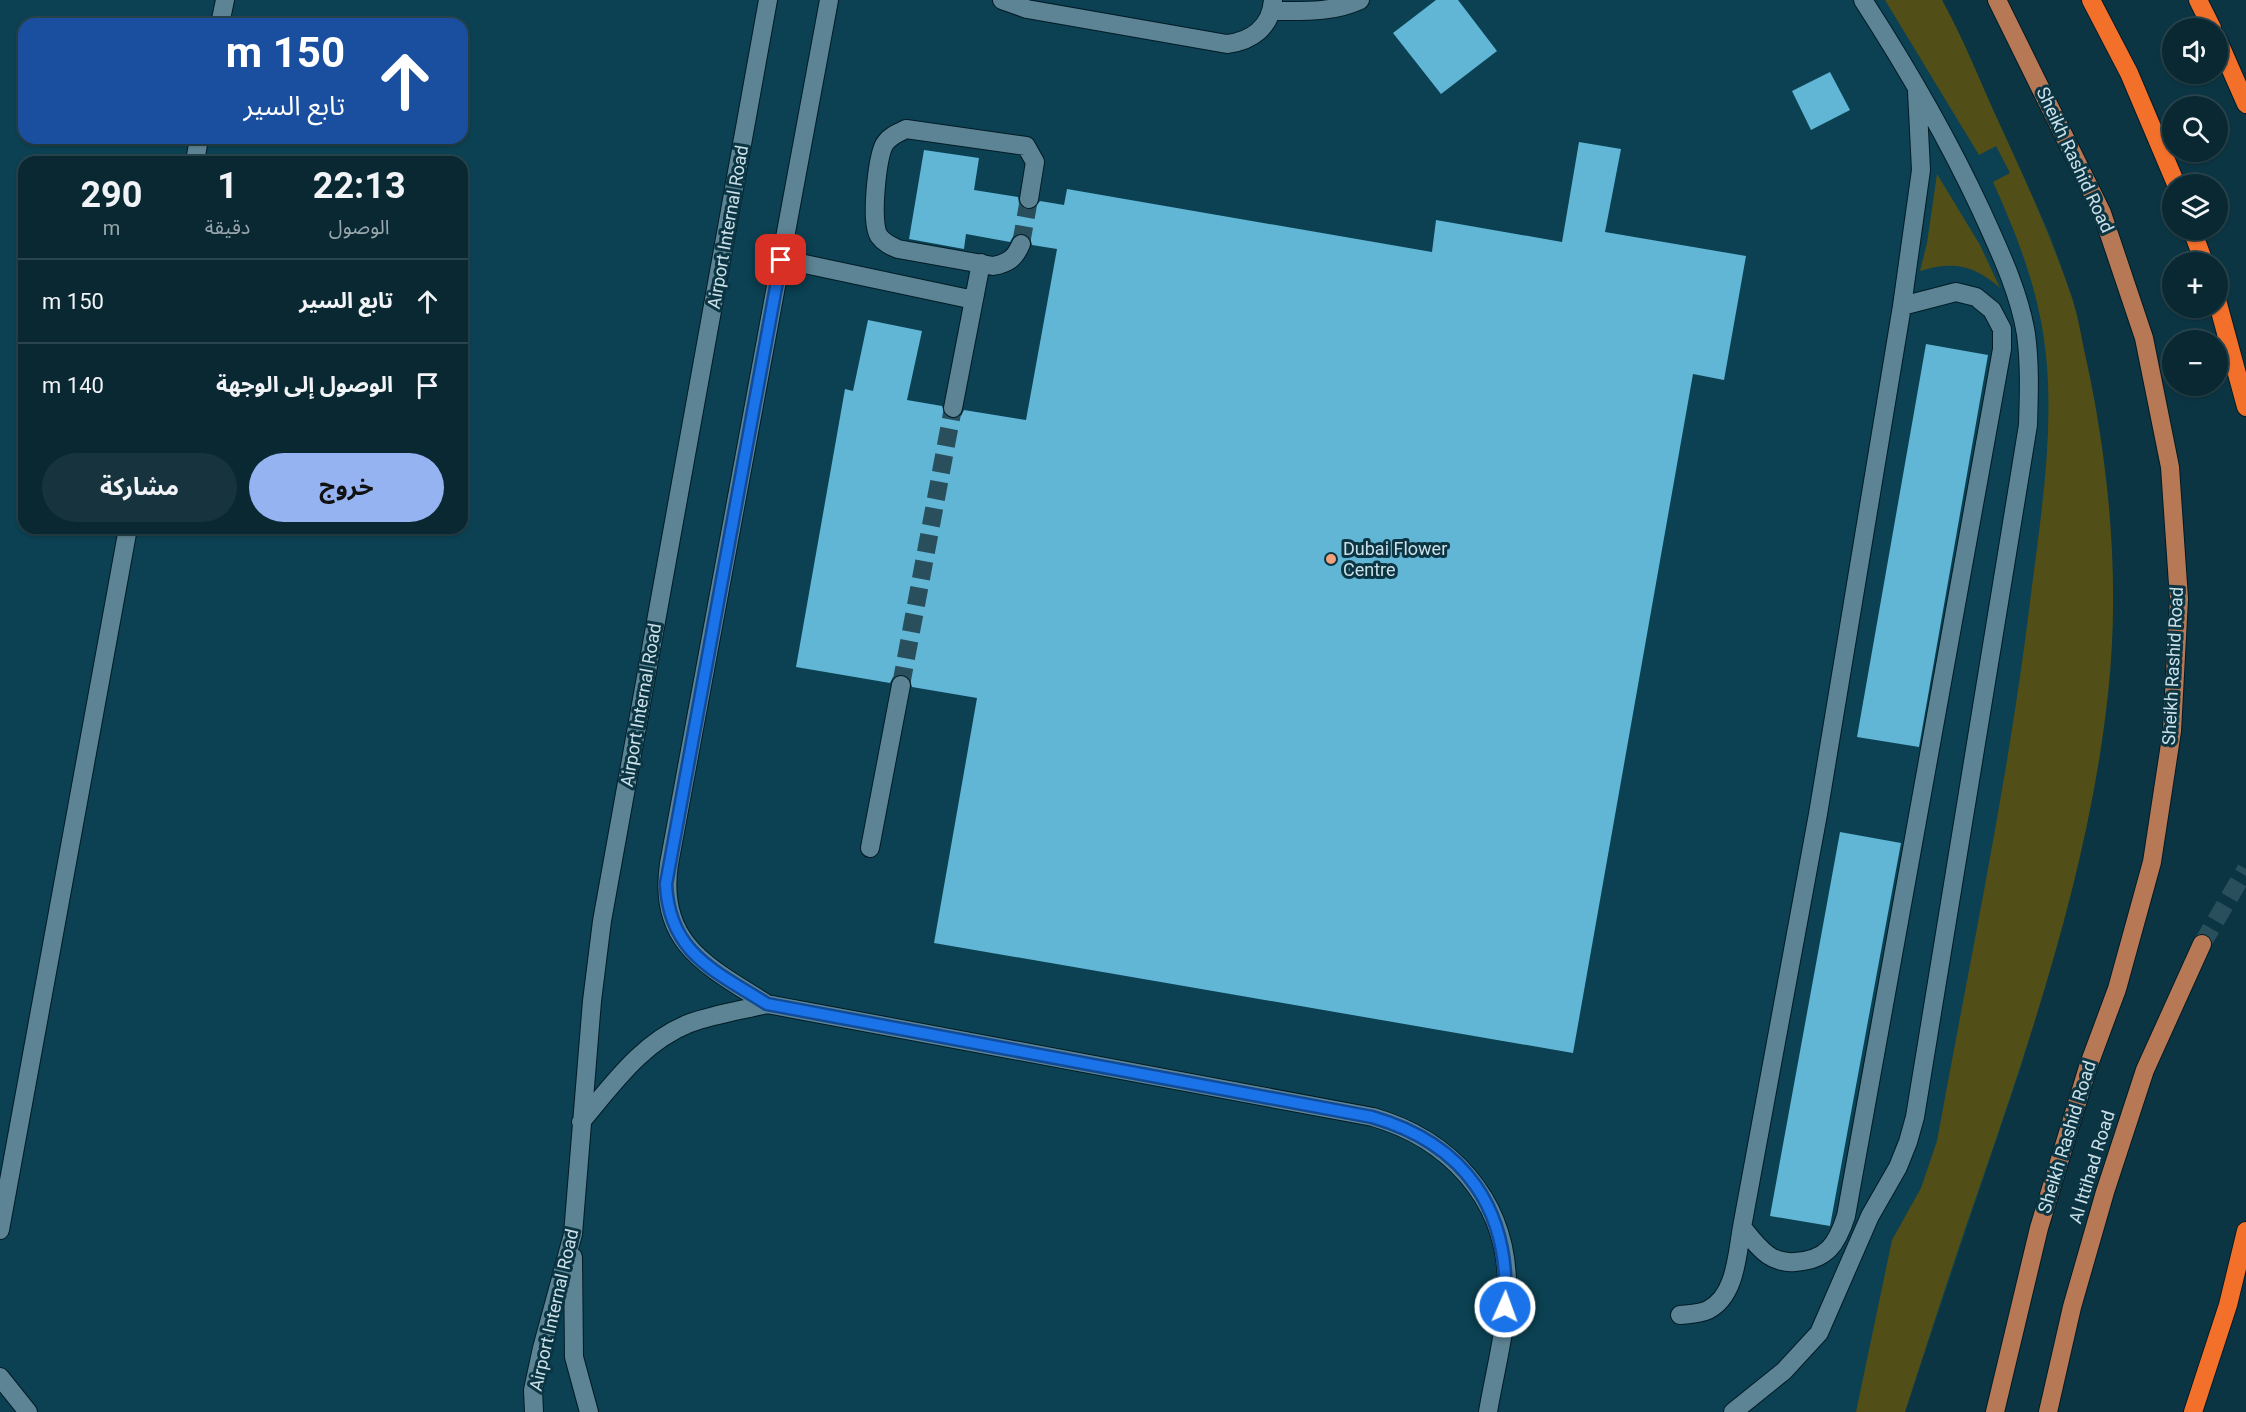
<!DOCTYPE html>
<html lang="ar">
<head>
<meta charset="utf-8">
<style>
	body { margin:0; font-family:Roboto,"Noto Sans Arabic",sans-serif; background:#17343e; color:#f1f3f6; direction:rtl; height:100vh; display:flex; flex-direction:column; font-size:22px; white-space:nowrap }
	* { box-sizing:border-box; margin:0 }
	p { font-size:20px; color:#99a6ac }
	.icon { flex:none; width:33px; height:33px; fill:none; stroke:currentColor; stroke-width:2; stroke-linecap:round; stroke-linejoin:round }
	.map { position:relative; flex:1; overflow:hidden; direction:ltr }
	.side { position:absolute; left:18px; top:156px; width:450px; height:378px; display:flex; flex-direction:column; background:#092832; border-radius:18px; box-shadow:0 2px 4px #0004,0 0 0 2px #29444d; direction:rtl }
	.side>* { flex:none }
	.guide { position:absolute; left:18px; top:18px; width:450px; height:126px; border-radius:18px; box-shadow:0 2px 4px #0004,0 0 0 2px #29444d; direction:rtl; background:#1a4fa0; color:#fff; overflow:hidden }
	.buttons { position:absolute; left:2162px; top:18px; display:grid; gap:12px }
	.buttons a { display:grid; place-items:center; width:66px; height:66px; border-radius:50%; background:#092832; box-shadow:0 2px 4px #0004,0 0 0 2px #29444d; font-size:30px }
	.pin { position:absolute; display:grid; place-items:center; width:51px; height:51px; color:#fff; margin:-26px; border-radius:12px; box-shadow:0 3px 9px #0006 }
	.me { position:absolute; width:66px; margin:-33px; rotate:2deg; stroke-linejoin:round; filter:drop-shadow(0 0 4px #0008) }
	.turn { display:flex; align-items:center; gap:21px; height:126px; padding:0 24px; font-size:27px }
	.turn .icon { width:78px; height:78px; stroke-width:2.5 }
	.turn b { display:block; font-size:42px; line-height:51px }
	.eta { display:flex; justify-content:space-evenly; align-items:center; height:102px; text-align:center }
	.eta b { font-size:36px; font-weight:700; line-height:42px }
	.button { display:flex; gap:12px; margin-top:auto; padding:12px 24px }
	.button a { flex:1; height:69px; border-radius:36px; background:#95b2f1; color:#111; font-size:24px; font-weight:700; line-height:69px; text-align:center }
	.button a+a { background:#17343e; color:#f1f3f6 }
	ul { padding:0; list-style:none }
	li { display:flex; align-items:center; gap:18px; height:84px; padding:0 24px; border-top:2px solid #29444d }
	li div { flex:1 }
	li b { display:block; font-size:22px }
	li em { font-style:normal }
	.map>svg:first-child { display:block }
	.built { fill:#0b4152; fill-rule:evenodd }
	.green { fill:#524e17 }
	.building { fill:#61b5d5 }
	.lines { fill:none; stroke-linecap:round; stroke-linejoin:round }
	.minor-tunnel { stroke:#294f5c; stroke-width:18; stroke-dasharray:18 9; stroke-linecap:butt }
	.major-tunnel { stroke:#294f5c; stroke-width:18; stroke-dasharray:18 9; stroke-linecap:butt }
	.minor-casing { stroke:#001b25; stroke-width:20 }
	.major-casing { stroke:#001b25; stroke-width:20 }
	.highway-casing { stroke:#001b25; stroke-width:20 }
	.minor { stroke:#5d8494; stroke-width:18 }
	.major { stroke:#b77855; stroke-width:18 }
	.highway { stroke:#f3702b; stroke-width:18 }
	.route-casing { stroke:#114b97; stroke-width:15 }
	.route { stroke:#1a73e8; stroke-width:10 }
	.poi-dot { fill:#f1a17d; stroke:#0c3543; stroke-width:2 }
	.labels { text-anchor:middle; stroke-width:6; stroke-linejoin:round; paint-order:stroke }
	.street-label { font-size:18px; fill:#cbe0e9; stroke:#0c3543 }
	.poi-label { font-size:18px; fill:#cbe0e9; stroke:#0c3543; text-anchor:start }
</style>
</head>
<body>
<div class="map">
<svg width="2246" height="1412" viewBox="0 0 2246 1412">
	<rect width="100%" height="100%" fill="#0c3543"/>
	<path class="built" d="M0,0H1942L2049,232L2074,303L2093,394L2107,487L2112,555L2113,624L2108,692L2099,761L2085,828L2056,948L2021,1067L1905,1412H0ZM24,24H462V138H24ZM24,162H462V528H24Z"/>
	<path class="green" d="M1885,0H1942C1962,36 1978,76 1995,114C2023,175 2051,235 2072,298C2079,319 2082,342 2087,363C2110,471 2120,584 2108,694C2090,861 2036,1023 1982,1180C1955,1257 1930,1335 1905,1412H1856L1892,1240L1921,1188L1937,1141C1970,959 2009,778 2031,594C2041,515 2054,435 2046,355C2040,294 2018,237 1993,182L2010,173L1996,146L1979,155Z
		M1937,174L1980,245L2000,288C1974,265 1953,261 1920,271L1927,243Z"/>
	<path class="building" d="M1436,0H1458L1497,51L1441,94L1393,33Z
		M1830,72L1850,110L1811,130L1792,91Z
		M1579,142L1621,149L1605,232L1746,256L1724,380L1693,374L1573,1053L934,943L977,698L912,687L909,677L903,674L893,677L890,683L796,667L845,389L853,391L868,320L922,331L907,400L942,406L945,416L951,419L961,416L964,410L1026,420L1057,249L1032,245L1030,237L1021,233L1014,235L1010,242L966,234L964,249L909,239L924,150L979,158L974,190L1018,197L1019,204L1027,210L1034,209L1040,201L1064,205L1067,189L1432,252L1436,220L1562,242Z
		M1926,344L1988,355L1919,747L1857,737Z
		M1840,832L1901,843L1830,1226L1770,1216Z"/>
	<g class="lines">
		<path class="minor-tunnel" d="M1021,244L1029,199
			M901,685L953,408"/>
		<path class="major-tunnel" d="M2202,944L2246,869"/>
		<defs>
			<path id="minor" d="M829,0L669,864C657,944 709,967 767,1004L1373,1117C1449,1139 1505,1198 1507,1281C1508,1324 1495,1370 1488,1412
				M1002,0L1027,9L1227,44C1252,41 1271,27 1273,0
				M1272,11C1303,11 1332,13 1360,0
				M220,24L225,0
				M195,162L199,138
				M1021,244C1015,258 1009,263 993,266L898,249C891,246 884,243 879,236C870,223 877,160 884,145C889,136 898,133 906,129L1026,146L1035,162L1029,199
				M781,259L974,300
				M953,408L981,263
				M870,848L901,685
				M581,1122C613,1084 642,1042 690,1023C715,1014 742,1010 767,1004
				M1742,1227C1750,1237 1758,1248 1768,1255C1775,1260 1786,1263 1795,1262C1827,1260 1837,1244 1846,1216L2002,349V329L1992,310L1976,297L1956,292L1902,306
				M0,1230L128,528
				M573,1257L574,1357L589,1412
				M1680,1315C1689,1314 1700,1314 1708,1310C1736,1296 1737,1254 1742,1227L1818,814L1902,306L1921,170L1917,91
				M0,1377L28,1412
				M534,1412L533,1390L542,1348L573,1234L592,1001L602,921L768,0
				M1733,1412L1784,1371L1819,1333L1870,1216L1898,1167L1908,1142L1915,1117L2028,425C2029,394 2030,364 2026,334C2019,291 1999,250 1981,210C1947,137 1907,68 1863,0"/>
			<path id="major" d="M1995,1412L2039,1228L2088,1067L2117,989L2152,862L2172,731L2179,599L2170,467L2144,338L2102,213L1997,0
				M2048,1412L2072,1307L2105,1192L2145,1070L2202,944"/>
			<path id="highway" d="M2091,0L2129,73L2176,184
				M2198,0L2212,28
				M2217,38L2246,104
				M2192,230L2204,262
				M2217,300L2246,407
				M2193,1412L2228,1305L2246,1231"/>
		</defs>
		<use href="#minor" class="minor-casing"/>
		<use href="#major" class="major-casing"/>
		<use href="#highway" class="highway-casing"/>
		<use href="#minor" class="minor"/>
		<use href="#major" class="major"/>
		<use href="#highway" class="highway"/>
	</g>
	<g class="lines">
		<defs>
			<path id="route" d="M781,260L666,884C669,953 715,971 767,1004L1372,1117C1466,1144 1511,1211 1505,1307"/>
		</defs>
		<use href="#route" class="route-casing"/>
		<use href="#route" class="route"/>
	</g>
	<circle class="poi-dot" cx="1331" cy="559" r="6"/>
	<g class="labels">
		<g class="street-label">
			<text transform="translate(2075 160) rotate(65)" y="6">Sheikh Rashid Road</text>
			<text transform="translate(728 227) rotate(-80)" y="6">Airport Internal Road</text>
			<text transform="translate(2173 666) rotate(-87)" y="6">Sheikh Rashid Road</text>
			<text transform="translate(641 705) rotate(-80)" y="6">Airport Internal Road</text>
			<text transform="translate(2067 1137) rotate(-73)" y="6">Sheikh Rashid Road</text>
			<text transform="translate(2092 1167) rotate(-73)" y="6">Al Ittihad Road</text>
			<text transform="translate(554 1310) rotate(-77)" y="6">Airport Internal Road</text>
		</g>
		<g class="poi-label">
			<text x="1343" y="555">Dubai Flower<tspan x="1343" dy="21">Centre</tspan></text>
		</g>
	</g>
</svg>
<div class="buttons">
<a><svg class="icon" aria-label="sound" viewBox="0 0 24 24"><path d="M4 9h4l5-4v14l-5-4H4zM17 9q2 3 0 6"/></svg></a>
<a><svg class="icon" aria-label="search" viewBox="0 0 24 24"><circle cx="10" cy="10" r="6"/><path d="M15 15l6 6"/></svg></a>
<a><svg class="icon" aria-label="layers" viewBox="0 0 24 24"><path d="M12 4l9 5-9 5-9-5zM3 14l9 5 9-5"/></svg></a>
<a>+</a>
<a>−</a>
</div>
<div class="pin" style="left:781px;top:260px;background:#d93025"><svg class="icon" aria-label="arrive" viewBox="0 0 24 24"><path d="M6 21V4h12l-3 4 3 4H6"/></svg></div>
<svg class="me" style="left:1505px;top:1307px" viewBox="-20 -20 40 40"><circle r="17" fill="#1a73e8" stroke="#fff" stroke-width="3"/><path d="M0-11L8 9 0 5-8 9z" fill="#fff"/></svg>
<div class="guide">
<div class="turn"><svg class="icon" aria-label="ahead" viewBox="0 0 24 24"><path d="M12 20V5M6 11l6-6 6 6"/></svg><div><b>150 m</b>تابع السير</div></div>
</div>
<section class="side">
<div class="eta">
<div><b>22:13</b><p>الوصول</p></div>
<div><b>1</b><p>دقيقة</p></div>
<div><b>290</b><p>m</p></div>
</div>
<ul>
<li><svg class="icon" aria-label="ahead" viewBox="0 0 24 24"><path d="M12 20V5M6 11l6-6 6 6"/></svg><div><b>تابع السير</b></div><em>150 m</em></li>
<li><svg class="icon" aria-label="arrive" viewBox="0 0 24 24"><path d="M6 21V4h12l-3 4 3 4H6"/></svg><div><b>الوصول إلى الوجهة</b></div><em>140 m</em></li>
</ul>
<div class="button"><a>خروج</a><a>مشاركة</a></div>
</section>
</div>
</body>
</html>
